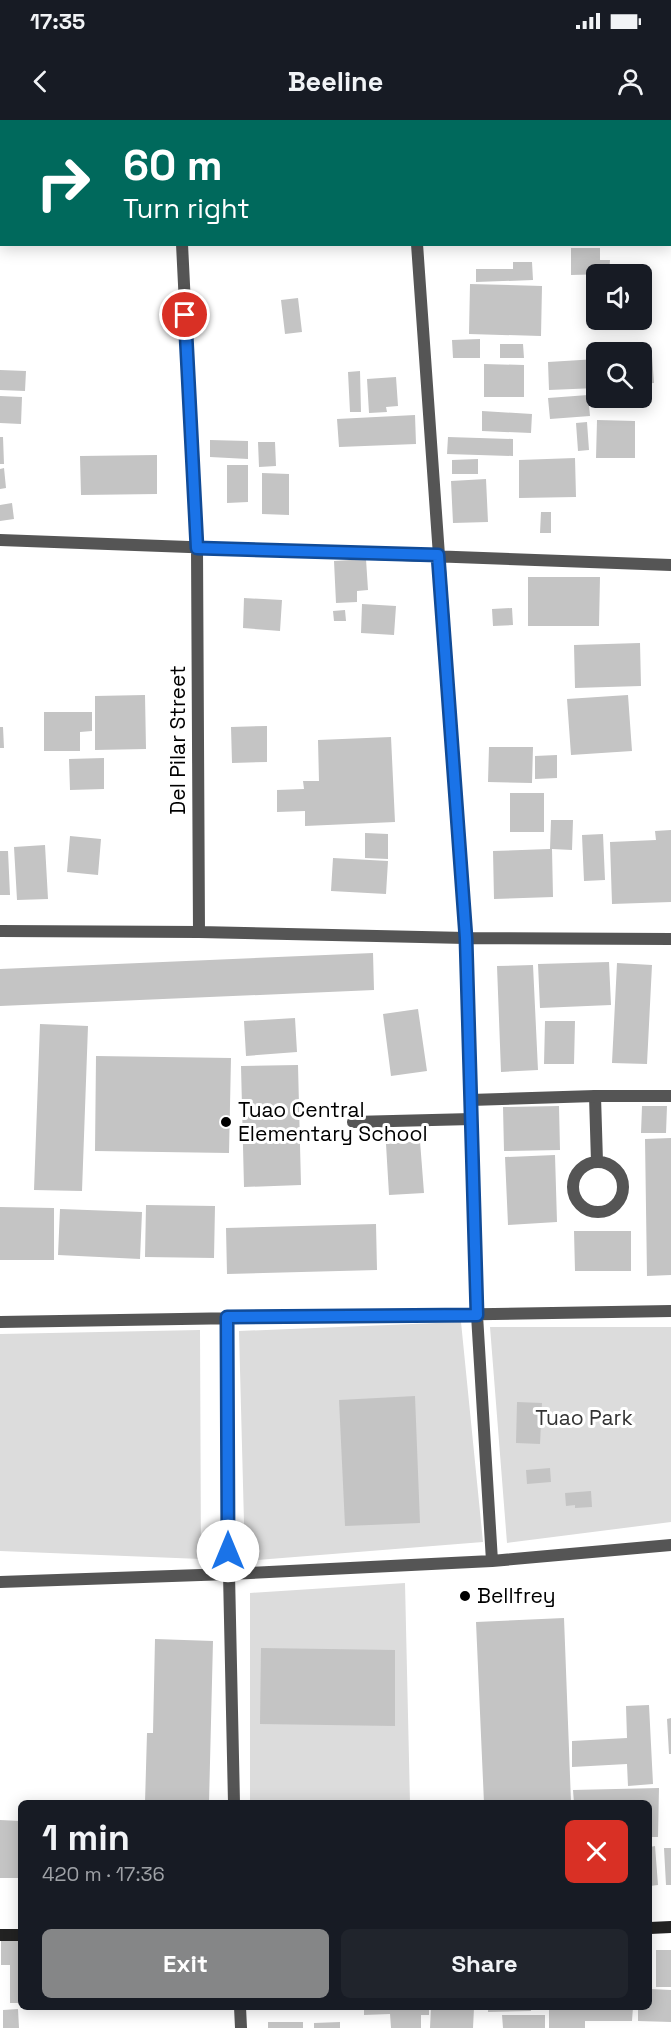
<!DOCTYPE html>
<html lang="en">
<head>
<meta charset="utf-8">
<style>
	body { margin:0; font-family:"Space Grotesk",sans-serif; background:#20242c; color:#f1f3f6; height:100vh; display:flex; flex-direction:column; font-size:22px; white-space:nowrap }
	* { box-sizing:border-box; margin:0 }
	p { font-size:20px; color:#9ea1a6 }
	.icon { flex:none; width:33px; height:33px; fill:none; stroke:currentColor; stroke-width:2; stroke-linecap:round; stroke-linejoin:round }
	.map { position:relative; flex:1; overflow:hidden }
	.side { position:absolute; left:18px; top:1680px; width:634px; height:210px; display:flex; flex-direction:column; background:#171b24; border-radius:9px; box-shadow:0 3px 15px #0003 }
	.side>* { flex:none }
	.hud { position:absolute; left:0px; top:0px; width:672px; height:126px; box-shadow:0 3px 15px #0003; background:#00695c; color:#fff; overflow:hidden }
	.controls { position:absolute; left:586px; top:144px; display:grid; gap:12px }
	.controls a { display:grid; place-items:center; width:66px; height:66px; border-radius:9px; background:#171b24; box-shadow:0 3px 15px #0003; font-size:30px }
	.pin { position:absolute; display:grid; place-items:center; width:51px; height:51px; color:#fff; margin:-26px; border:3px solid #fff; border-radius:50%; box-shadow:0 2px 6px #0007 }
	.me { position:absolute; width:66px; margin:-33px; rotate:0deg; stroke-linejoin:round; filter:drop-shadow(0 0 4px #0008) }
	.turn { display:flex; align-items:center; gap:21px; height:126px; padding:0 24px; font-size:27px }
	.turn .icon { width:78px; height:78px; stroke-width:2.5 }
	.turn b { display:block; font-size:42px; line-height:51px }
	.round { display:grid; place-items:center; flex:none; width:63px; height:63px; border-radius:9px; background:#20242c }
	.overview { display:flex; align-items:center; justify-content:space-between; height:102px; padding:0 24px }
	h1 { font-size:36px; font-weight:700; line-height:45px }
	.button { display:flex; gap:12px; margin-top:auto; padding:12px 24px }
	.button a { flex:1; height:69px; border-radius:9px; background:#858687; color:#fff; font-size:24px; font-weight:700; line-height:69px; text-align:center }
	.button a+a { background:#20242c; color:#f1f3f6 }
	.status { display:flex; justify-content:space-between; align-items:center; height:42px; padding:0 30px; background:#171b24; direction:ltr }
	.status svg { height:16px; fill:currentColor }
	header { display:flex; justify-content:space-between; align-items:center; height:78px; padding:0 24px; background:#171b24; font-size:27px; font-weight:700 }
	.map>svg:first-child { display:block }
	.green { fill:#dcdcdc }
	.building { fill:#c4c4c4 }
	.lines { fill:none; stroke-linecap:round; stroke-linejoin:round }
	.lane { stroke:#555; stroke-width:12 }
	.street { stroke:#555; stroke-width:12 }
	.secondary { stroke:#222; stroke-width:12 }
	.route-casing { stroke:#114b97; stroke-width:15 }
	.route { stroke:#1a73e8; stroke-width:10 }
	.poi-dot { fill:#000; stroke:#fff; stroke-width:2 }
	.labels { text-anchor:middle; stroke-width:6; stroke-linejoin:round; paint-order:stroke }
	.street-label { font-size:21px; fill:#000; stroke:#fff }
	.poi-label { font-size:21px; fill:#000; stroke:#fff; text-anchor:start }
	.park-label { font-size:21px; fill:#333; stroke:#fff }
</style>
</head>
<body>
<div class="status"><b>17:35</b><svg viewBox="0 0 49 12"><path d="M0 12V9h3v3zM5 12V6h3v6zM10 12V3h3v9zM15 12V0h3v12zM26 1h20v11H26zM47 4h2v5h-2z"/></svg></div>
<header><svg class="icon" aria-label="back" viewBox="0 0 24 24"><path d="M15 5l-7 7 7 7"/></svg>Beeline<svg class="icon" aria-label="person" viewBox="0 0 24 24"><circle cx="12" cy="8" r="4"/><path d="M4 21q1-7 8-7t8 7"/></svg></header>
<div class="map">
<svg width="671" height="1908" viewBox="0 0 671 1908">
	<rect width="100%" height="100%" fill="#fff"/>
	<path class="green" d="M461,1202L483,1422L245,1441L239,1211Z
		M490,1207H671V1402L507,1423Z
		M200,1210L201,1439L0,1431V1214Z
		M405,1463L410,1683H250V1473Z"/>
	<path class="building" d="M571,128H600V140H610L609,154L571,155Z
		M513,142H532L533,160L476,162V149H513Z
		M470,164L542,166L541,216L469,214Z
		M298,178L302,212L285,214L281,180Z
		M480,219V238H453L452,220Z
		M500,224H523L524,238H500Z
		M652,236L654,263L642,264V237Z
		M597,239V268L549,270L548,242Z
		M484,244L524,245V277H484Z
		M0,250L26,251L25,271L0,270Z
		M360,251L361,292H350L348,252Z
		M396,257L398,286L386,287L387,292L369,293L367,259Z
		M588,275L590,296L550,299L548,278Z
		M0,276L22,277L21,304L0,303Z
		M482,291L532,294L531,313L482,311Z
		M415,295L416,324L339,327L337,299Z
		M597,300L635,301V338H596Z
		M587,302L589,330L578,331L576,303Z
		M0,317H3L4,344H0Z
		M448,317L513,319V336L447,334Z
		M210,320L248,321V339L210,337Z
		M258,322H275L276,346L259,347Z
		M157,335V374L81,375L80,336Z
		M575,338L576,377L519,378V340Z
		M478,339V354H452V340Z
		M227,345H248V382L227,383Z
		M4,348L6,368L0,369V349Z
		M262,353L289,354V395L262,394Z
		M486,359L488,402L453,403L451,361Z
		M12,383L14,399L0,401V385Z
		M541,392H551V413H540Z
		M366,439L368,470L357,471V482L336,483L334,441Z
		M528,457H600L599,506H528Z
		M244,478L282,480L280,511L243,508Z
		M362,484L396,486L394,515L361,513Z
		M512,488L513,505L493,506L492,489Z
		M345,490L346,501H334L333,491Z
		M640,523L641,566L575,568L574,525Z
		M145,575L146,629L95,630V576Z
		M628,575L632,631L571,635L567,579Z
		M44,592H92V611L80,612V631H44Z
		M267,606V642L232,643L231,607Z
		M0,607H3L4,628H0Z
		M391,617L395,702L305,706V691L277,692V670L304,669L303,661H319L318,620Z
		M489,627H533L532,663L488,662Z
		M557,635V658L535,659V636Z
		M104,638V669L70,670L69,639Z
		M510,673H544V712H510Z
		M551,700H573L572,730L552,729L553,777L494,779L493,731L550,729Z
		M671,710V782L612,784L610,722L656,720L655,711Z
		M365,713L388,714V739L365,738Z
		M603,714L605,760L584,761L582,715Z
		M70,716L101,719L98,755L67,752Z
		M45,725L48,779L17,780L14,727Z
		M0,731H8L10,775H0Z
		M333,738L388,741L386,774L331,771Z
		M373,833L374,870L0,886V849Z
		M609,842L611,885L540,888L538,844Z
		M617,843L652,845L647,944L612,943Z
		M533,845L538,950L501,952L497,846Z
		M418,889L427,951L391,956L383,894Z
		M295,898L297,932L246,936L244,901Z
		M545,901H575L574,944H544Z
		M40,904L88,906L82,1071L34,1070Z
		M96,936L231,938L229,1033L95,1031Z
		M298,945L301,1065L244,1067L241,946Z
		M559,986L560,1030L504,1031L503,987Z
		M642,986H667L666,1013H641Z
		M671,1018V1155L647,1156L645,1019Z
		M420,1021L424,1073L389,1075L386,1024Z
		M555,1035L557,1102L508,1105L505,1037Z
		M146,1085L215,1086L214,1138L145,1137Z
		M0,1087L54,1088V1140H0Z
		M60,1089L142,1092L140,1139L58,1135Z
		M376,1104L377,1150L227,1154L226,1108Z
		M574,1111H631V1151H575Z
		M415,1276L420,1403L345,1406L339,1280Z
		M517,1282L542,1283L540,1324L516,1323Z
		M550,1348L551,1362L527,1364L526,1350Z
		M591,1371L592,1387L575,1388V1385L566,1386L565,1373Z
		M564,1498L571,1682L484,1683L476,1502Z
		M155,1519L213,1521L209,1683H145L147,1613H153Z
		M261,1528L395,1530V1606L260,1604Z
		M649,1585L653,1664L628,1666L627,1644L572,1647V1621L627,1618L626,1586Z
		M671,1598V1634H669L667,1599Z
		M659,1668L658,1717H650V1683H574L573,1670Z
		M0,1700L21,1701V1758H0Z
		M655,1726L658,1765L650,1766V1727Z
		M664,1728H671V1765H666Z
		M1,1819H21V1883H10V1845H1Z
		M656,1830H671V1867H656Z
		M650,1869L671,1870V1902L638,1901V1887H650Z
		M364,1887H429V1895H421V1908H391L390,1894L364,1895Z
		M431,1887L474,1888L473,1908H430Z
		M488,1887H531V1891L488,1892Z
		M549,1887H633L632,1901H585V1908H549Z
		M18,1889L19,1908H3V1890Z
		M502,1895H545V1908H503Z
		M268,1902H303V1908H268Z
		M340,1902V1908H314V1903Z"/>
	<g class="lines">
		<path class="lane" d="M595,976L597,1042
			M353,1002L472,999
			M573 1067a25 25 0 1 1 50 0a25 25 0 1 1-50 0Z"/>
		<path class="street" d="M52,0L79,2
			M176,0V2
			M409,0V2
			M670,37H671
			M182,124L197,428L199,812
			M417,124L466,818L477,1195L492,1441
			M0,420L671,445
			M0,811L199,812L466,818L671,819
			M470,980L595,976H671
			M227,1197L229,1454L234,1683
			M0,1202L671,1191
			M0,1462L229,1454L492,1441L671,1425
			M240,1887L241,1908"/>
		<path class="secondary" d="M670,8L671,18
			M650,1808L671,1807
			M0,1815H21"/>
	</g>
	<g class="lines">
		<defs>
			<path id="route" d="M185,195L197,428L438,435L466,818L477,1195L227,1197L228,1431"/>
		</defs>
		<use href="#route" class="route-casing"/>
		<use href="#route" class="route"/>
	</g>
	<g class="poi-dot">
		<circle cx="226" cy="1002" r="6"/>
		<circle cx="465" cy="1476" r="6"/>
	</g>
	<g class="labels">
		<g class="street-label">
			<text transform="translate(178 620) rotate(-90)" y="7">Del Pilar Street</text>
		</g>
		<g class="poi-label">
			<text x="238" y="997">Tuao Central<tspan x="238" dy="24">Elementary School</tspan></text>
			<text x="477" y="1483">Bellfrey</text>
		</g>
		<g class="park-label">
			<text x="584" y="1305">Tuao Park</text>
		</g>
	</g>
</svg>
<div class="controls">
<a><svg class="icon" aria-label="sound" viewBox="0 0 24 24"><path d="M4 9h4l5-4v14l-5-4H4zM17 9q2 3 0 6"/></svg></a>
<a><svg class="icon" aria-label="search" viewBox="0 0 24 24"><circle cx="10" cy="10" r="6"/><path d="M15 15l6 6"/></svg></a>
</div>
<div class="pin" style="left:185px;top:195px;background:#d93025"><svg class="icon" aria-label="arrive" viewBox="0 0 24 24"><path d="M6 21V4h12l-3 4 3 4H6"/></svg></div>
<svg class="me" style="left:228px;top:1431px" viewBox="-20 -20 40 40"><circle r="19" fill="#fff"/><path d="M0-13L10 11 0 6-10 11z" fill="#1a73e8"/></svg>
<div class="hud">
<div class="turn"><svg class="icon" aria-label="right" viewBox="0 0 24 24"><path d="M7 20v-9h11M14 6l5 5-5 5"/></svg><div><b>60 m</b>Turn right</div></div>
</div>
<section class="side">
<div class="overview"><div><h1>1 min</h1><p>420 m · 17:36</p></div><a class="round" style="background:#d93025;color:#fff"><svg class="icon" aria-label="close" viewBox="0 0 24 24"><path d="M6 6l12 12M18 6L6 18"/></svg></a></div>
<div class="button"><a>Exit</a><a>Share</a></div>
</section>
</div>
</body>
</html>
